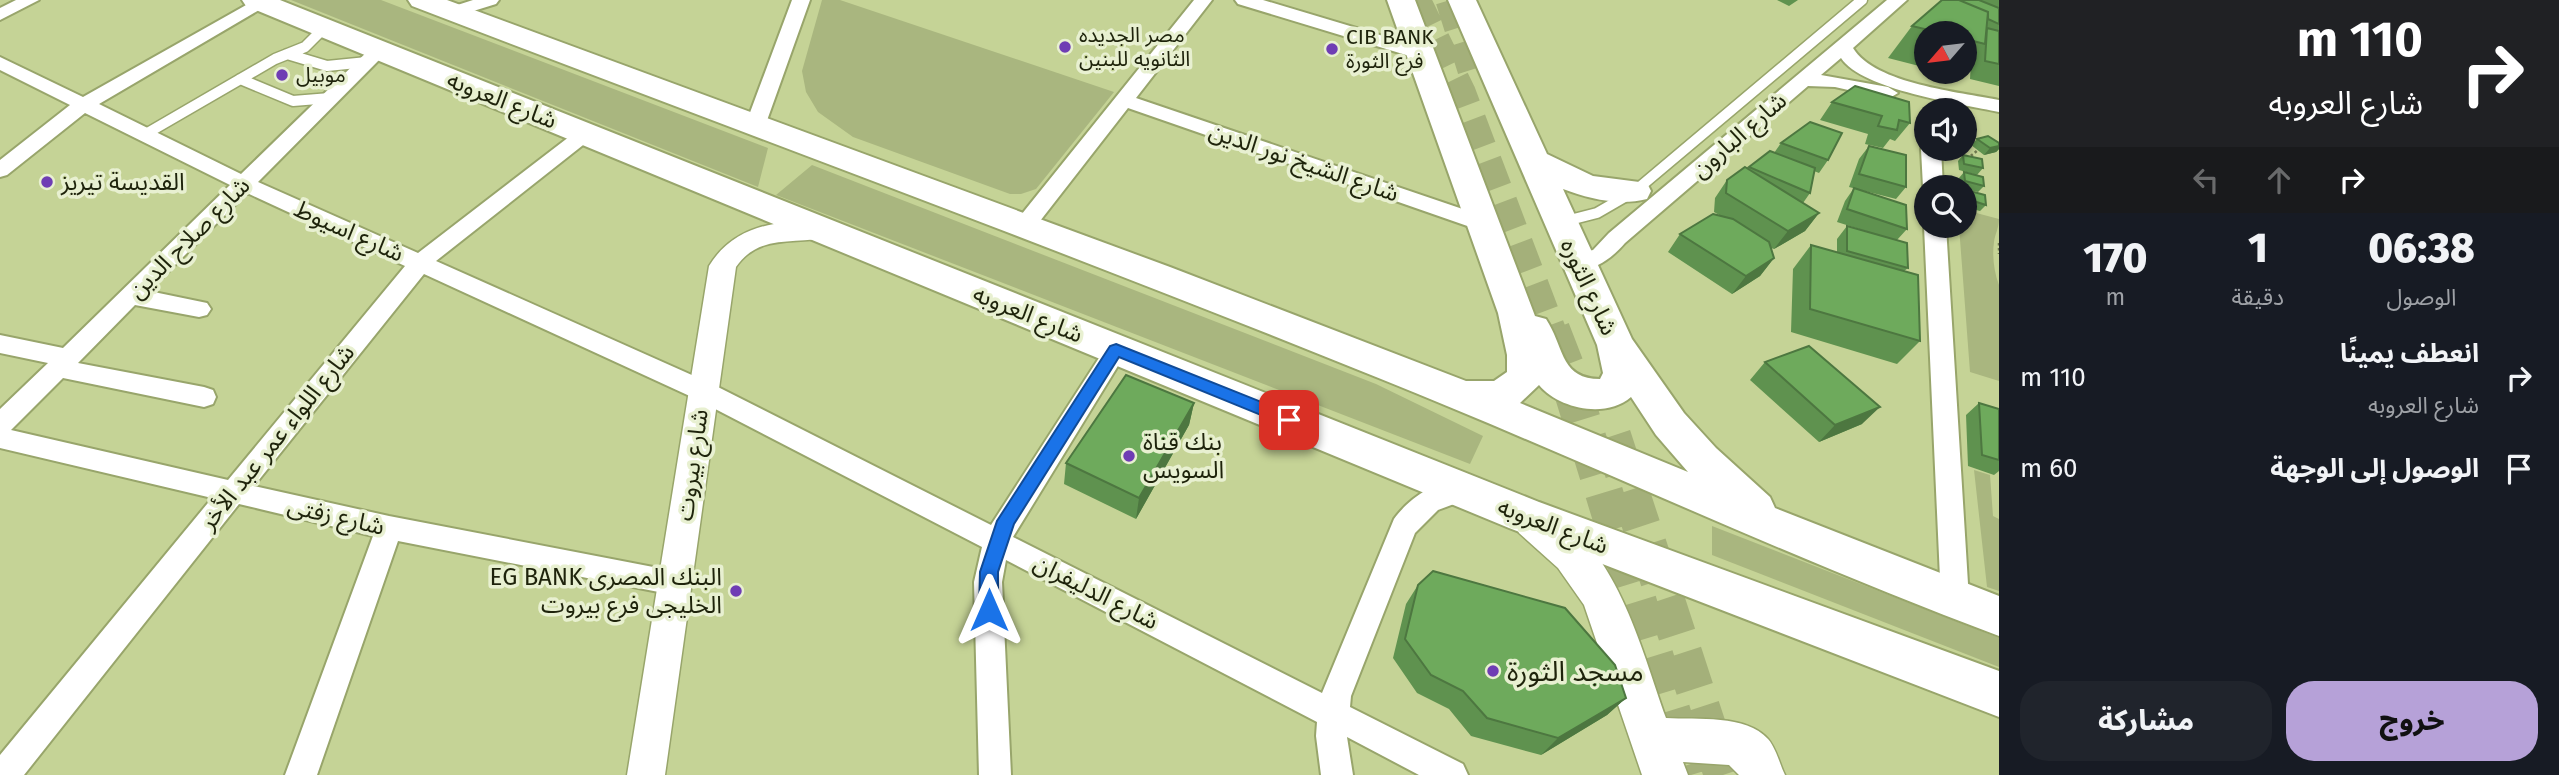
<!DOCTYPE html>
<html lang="ar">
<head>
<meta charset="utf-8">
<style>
	body { margin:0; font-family:"Fira Sans","Noto Sans Arabic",sans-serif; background:#20242c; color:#f1f3f6; direction:rtl; height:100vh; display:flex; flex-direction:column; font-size:26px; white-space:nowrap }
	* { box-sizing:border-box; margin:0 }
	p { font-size:23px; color:#9ea1a6 }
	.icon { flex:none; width:38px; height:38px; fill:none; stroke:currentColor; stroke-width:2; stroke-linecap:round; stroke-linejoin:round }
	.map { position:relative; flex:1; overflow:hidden; direction:ltr }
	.sheet { display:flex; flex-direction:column; background:#171b24; width:560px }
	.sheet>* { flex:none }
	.top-card { background:#202124; color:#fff; overflow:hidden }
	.needle { width:46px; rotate:242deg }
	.controls { position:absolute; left:1914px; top:21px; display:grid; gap:14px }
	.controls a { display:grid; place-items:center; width:63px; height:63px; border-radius:50%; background:#171b24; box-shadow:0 2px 5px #0004; font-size:35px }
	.pin { position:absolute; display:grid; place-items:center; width:60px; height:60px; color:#fff; margin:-30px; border-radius:14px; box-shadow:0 4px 10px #0006 }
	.me { position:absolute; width:77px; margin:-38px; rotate:0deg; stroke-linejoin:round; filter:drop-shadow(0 0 5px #0008) }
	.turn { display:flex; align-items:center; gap:24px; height:147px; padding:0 21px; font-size:32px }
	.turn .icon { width:91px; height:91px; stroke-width:2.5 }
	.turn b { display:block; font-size:49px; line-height:60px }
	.lanes { display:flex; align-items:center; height:66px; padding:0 21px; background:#0003; justify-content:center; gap:35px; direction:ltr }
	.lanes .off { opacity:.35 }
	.eta { display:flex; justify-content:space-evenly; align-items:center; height:119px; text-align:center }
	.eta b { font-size:42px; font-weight:800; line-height:49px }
	.button { display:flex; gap:14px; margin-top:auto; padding:14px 21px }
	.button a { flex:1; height:80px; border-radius:28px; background:#b6a1d8; color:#111; font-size:28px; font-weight:800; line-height:80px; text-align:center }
	.button a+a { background:#20242c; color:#f1f3f6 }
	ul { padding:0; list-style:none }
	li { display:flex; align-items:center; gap:21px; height:91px; padding:0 21px }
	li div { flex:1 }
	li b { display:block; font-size:26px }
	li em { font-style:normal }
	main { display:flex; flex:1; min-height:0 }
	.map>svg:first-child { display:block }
	.green { fill:#a9b67f }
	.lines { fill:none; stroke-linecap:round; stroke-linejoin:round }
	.secondary-tunnel-far1 { stroke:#a4b07a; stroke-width:29; stroke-dasharray:29 15; stroke-linecap:butt }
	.secondary-tunnel { stroke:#a4b07a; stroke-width:38; stroke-dasharray:38 19; stroke-linecap:butt }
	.service-casing { stroke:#98a56b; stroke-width:13 }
	.minor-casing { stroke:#98a56b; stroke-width:4 }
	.tertiary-casing { stroke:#98a56b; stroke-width:3 }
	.secondary-casing { stroke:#98a56b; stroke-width:3 }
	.trunk-casing { stroke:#98a56b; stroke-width:4 }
	.path { stroke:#6f794f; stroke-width:2.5; stroke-dasharray:2.5 2.5; stroke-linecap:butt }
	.service { stroke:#fff; stroke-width:10 }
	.minor { fill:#fff; fill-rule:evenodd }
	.tertiary { fill:#fff; fill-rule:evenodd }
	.secondary { fill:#fff; fill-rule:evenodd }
	.trunk { fill:#fff; fill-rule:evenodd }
	.wall { fill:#5f924f }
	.shaded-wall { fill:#4d7740 }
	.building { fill:#6eaa5c; stroke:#4d7740; stroke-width:2 }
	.route { fill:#1a73e8; stroke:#114b97; stroke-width:2 }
	.poi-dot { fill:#6f3db4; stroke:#e8f0d1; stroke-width:2.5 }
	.labels { text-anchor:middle; stroke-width:7; stroke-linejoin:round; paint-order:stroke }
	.far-poi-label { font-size:21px; fill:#1e230b; stroke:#e8f0d1; text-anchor:start }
	.street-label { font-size:24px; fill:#1e230b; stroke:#e8f0d1 }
	.poi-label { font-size:24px; fill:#1e230b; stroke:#e8f0d1; text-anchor:start }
	.near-poi-label { font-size:28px; fill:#1e230b; stroke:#e8f0d1; text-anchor:start }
</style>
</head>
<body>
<main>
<section class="sheet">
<div class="top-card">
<div class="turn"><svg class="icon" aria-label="right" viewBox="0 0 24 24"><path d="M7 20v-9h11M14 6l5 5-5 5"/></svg><div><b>110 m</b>شارع العروبه</div></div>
<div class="lanes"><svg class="icon off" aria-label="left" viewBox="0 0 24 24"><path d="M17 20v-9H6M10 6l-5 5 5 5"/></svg><svg class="icon off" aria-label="ahead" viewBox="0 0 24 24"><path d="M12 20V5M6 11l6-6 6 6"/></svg><svg class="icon" aria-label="right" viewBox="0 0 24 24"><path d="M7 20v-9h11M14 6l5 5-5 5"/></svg></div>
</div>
<div class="eta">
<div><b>06:38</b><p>الوصول</p></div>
<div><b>1</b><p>دقيقة</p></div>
<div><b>170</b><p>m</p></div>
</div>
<ul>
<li><svg class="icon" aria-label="right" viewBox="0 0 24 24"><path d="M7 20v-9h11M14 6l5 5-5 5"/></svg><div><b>انعطف يمينًا</b><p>شارع العروبه</p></div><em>110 m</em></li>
<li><svg class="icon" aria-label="arrive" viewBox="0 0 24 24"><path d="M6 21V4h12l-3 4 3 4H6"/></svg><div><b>الوصول إلى الوجهة</b></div><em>60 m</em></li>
</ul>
<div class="button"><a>خروج</a><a>مشاركة</a></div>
</section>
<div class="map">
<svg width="1999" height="775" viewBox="0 0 1999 775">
	<rect width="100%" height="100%" fill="#c5d396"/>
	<path class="green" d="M291,0H381L768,148L758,187Z
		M822,0H840L1114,92L1036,189L1021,194H1010L853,137L818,112L806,92L802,71Z
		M812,165L1376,384L1483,436L1470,464L776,195Z
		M1965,210L1999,219C1999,228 1995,234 1994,242C1992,256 1994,272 1999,285V381L1970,372L1959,226H1965Z
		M1974,470L1990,475L1993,516L1999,519V591L1987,587Z
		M1712,526L1999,638V667L1712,555Z"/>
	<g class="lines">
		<path class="secondary-tunnel-far1" d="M1416,0L1461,92L1552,332
			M1450,0L1473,73"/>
		<path class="secondary-tunnel" d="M1551,330L1565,366L1691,775
			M1612,436L1723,775"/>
		<defs>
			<path id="service" d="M287,54L327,66L367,62
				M240,79L293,101L330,98
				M144,135L275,59L305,47L323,29
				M1562,222L1597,213L1635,191L1862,0"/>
			<path id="minor" d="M16,0H39L0,20V8Z
				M255,0H269L271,3L99,104L241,174L373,46H385L388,50L385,54L258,182L418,253L578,130H592L595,134L592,138L436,261L712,384L991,525L1108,344L1116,341L1124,344L1128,350L1124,356L1013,537L1322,693L1394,519C1409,498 1444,473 1470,482L1474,490L1470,498L1438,510L1415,533L1351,696L1350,707L1463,764L1468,775H1419L1347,737L1353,775H1321L1316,736L1317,722L1006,560L1002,582L1011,775H979L974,582L982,547L694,398L424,274L254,486L389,516L674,571L684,574L688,583L684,592L674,595L398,541L317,775H285L373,536L239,504L24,775H0V755L212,498L0,448V409L48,363L0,353V335L63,348L230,185L85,113L7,175L0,177V160L70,105L0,70V57L83,97ZM247,193L405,266L228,480L11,430L63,378L204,407L213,404L216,397L213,390L204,387L78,363L135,305L199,317L207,315L211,309L207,303L149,291Z
				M473,0H499L496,4L454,17L445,12L448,8Z
				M792,0H810L765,126L762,130H748L745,126Z
				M1194,0H1212L1136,98L1492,219L1495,224L1492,229L1484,231L1476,229L1128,108L1033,230L1025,232L1017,230L1014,225L1017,220Z
				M1235,0H1263L1430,50L1432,54L1423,60L1416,58L1238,4Z
				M1887,0H1907L1853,48C1875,84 1960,92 1999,100V112C1961,104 1862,90 1841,58L1821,75L1888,87L1898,93L1888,99L1835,87L1808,86L1625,243C1611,259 1592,274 1569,268L1566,262L1569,256L1593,250L1609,233Z
				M1924,144H1927V149H1941L1943,187H1927V192L1923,187L1921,149Z
				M1927,222V226H1946L1969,600L1965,609L1955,613L1945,609L1941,600L1924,226Z"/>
			<path id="tertiary" d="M822,221L831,224L835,230L831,236C797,246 760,232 736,267L665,775H627L709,266C734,225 778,220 822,221Z"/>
			<path id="secondary" d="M1533,505C1614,533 1640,646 1666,718C1697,720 1746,714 1768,739C1776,748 1780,765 1785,775H1739L1729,765L1683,762L1688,775H1642L1584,605L1558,568L1519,533L1514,521L1519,509Z"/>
			<path id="trunk" d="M242,0H280L1539,502L1999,671V717L1509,528L246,6Z
				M408,0H447L1170,267L1466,381H1494L1507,372V355L1498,313L1387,0H1415L1535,316L1546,319L1549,324C1564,350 1562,379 1600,379L1603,373L1597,345L1448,0H1476L1547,154L1593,176L1647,183L1651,191L1647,199C1619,206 1589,199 1563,189L1632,339L1684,413L1716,448L1770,497L1775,508L1999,596V636C1790,558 1588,462 1381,379C1060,249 735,130 412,6ZM1539,385C1559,409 1606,419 1631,397L1656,435L1688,472L1520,403Z"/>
		</defs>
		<use href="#service" class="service-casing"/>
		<use href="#minor" class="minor-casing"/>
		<use href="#tertiary" class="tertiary-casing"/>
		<use href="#secondary" class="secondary-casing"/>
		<use href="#trunk" class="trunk-casing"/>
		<path class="path" d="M1967,159L1978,150
			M1999,243V254"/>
		<use href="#service" class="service"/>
		<use href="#minor" class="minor"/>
		<use href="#tertiary" class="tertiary"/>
		<use href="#secondary" class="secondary"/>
		<use href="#trunk" class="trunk"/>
	</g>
	<path class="wall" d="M1777,0H1798L1789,6Z
		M1942,0H1999V86L1970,79L1971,61L1965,69V33H1927V68L1888,58L1912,26Z
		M1942,72H1963L1959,76Z
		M1832,102L1910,123L1895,141L1890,139L1883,148L1865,144L1868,134L1820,120Z
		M1977,139L1999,143V149L1996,152L1984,155L1971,145Z
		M1781,143L1828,160L1819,173L1814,171L1810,193L1803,203L1819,213L1805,231L1774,249L1771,248L1774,258L1760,276L1732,294L1668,252L1680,234L1721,216L1714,212L1715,198L1727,180L1774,153Z
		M1869,146L1906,187L1896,199L1849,187L1859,159Z
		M1963,155L1983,168L1977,175L1959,170L1958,161Z
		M1964,172L1984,186L1978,192L1965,189V187H1959V178Z
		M1854,188L1907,229L1897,240L1908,268L1904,271L1920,341L1897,364L1791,332L1793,269L1811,245L1837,253V239L1847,226L1872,233L1837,222L1845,201Z
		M1966,190L1986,205L1980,211L1965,207Z
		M1765,362L1862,424L1819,442L1750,380Z
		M1194,403L1189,425L1136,519L1064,484L1066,463Z
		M1979,403L1999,409V471L1994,475L1968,466L1966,415Z
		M1418,585L1626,698L1607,715L1541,755L1471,736L1449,709L1417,693L1393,658L1406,604Z"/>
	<path class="shaded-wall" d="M1999,146V149L1996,152L1984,155L1990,148Z
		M1819,213L1805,231L1774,249L1788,231Z
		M1774,258L1760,276L1732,294L1746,276Z
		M1194,403L1189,425L1136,519L1139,498Z
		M1880,407L1862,424L1819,442L1835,425Z
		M1626,698L1607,715L1541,755L1558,738Z"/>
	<path class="building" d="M1942,0H1959L1988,12L1985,44L1965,39V33H1941L1912,26Z
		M1959,0H1979L1999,8V24L1988,19V12Z
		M1987,28L1999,31V64L1985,61Z
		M1855,86L1909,102L1910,123L1899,120L1897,130L1878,126L1882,116L1832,102Z
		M1810,122L1842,133L1828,160L1781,143Z
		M1988,136L1999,143V146L1990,148L1977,139Z
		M1869,146L1906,155V187L1859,174Z
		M1770,151L1815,168L1810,193L1749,167Z
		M1963,155L1982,159L1983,168L1964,164Z
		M1745,167L1819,213L1788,231L1726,193L1727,180Z
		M1964,172L1983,177L1984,186L1965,181Z
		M1854,188L1906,205L1907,229L1847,209Z
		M1966,190L1985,195L1986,205L1967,199Z
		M1713,214L1733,219L1769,242L1774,258L1746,276L1680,234Z
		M1847,226L1907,243L1908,268L1847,251Z
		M1811,245L1918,275L1920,341L1810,309Z
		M1809,346L1880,407L1835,425L1765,362Z
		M1126,375L1194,403L1139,498L1066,463Z
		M1979,403L1999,409V460L1982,455Z
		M1433,571L1565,608L1615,665L1626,698L1558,738L1487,718L1463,691L1431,675L1405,639L1418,585Z"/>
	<path class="route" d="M1116,344L1294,415L1297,420L1294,424H1283L1119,357L1014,524L998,572V610L995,615L989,618L982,615L979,610L980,572L997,521L1110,346Z"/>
	<g class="poi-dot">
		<circle cx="1065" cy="47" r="7"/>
		<circle cx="1332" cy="49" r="7"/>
		<circle cx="282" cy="75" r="7"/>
		<circle cx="47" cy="182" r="7"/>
		<circle cx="1129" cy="456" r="7"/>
		<circle cx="736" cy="591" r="7"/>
		<circle cx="1493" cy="671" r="7"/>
	</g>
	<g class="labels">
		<g class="far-poi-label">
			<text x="1079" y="42">مصر الجديده<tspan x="1079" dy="24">الثانويه للبنين</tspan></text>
			<text x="1346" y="44">CIB BANK<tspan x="1346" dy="24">فرع الثورة</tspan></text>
			<text x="296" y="82">موبيل</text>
		</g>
		<g class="street-label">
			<text transform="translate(502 100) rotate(22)" y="8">شارع العروبه</text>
			<text transform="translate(1739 135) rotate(-41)" y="8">شارع البارون</text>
			<text transform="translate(1304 162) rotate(19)" y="8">شارع الشيخ نور الدين</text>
			<text transform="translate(349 231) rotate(24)" y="8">شارع اسيوط</text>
			<text transform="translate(189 238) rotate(-45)" y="8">شارع صلاح الدين</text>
			<text transform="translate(1589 287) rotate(65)" y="8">شارع الثوره</text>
			<text transform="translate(1028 314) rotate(22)" y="8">شارع العروبه</text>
			<text transform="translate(277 437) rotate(-51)" y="8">شارع اللواء عمر عبد الأخر</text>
			<text transform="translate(692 465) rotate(-82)" y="8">شارع بيروت</text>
			<text transform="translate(336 516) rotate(13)" y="8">شارع زفتى</text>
			<text transform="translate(1553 526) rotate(21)" y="8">شارع العروبه</text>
			<text transform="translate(1096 592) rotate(27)" y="8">شارع الدليفران</text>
		</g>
		<g class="poi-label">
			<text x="61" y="190">القديسة تيريز</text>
			<text x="1143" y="450">بنك قناة<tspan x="1143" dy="28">السويس</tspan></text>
			<text x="722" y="585" text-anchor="end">EG BANK البنك المصرى<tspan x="722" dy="28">الخليجى فرع بيروت</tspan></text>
		</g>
		<g class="near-poi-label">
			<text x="1507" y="681">مسجد الثورة</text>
		</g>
	</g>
</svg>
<div class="controls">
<a><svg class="needle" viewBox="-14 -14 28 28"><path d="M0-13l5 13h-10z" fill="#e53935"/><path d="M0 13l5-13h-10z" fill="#9ea1a6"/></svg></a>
<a><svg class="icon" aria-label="sound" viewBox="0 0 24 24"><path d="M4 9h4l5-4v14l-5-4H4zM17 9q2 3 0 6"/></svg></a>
<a><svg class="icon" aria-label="search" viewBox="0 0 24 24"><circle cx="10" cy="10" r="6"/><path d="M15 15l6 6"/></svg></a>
</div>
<div class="pin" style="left:1289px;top:420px;background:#d93025"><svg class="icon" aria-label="arrive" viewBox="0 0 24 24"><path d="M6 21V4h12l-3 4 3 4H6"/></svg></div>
<svg class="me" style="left:989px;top:610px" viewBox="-20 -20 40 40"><path d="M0-17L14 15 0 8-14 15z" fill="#1a73e8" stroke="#fff" stroke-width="4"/></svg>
</div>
</main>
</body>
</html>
